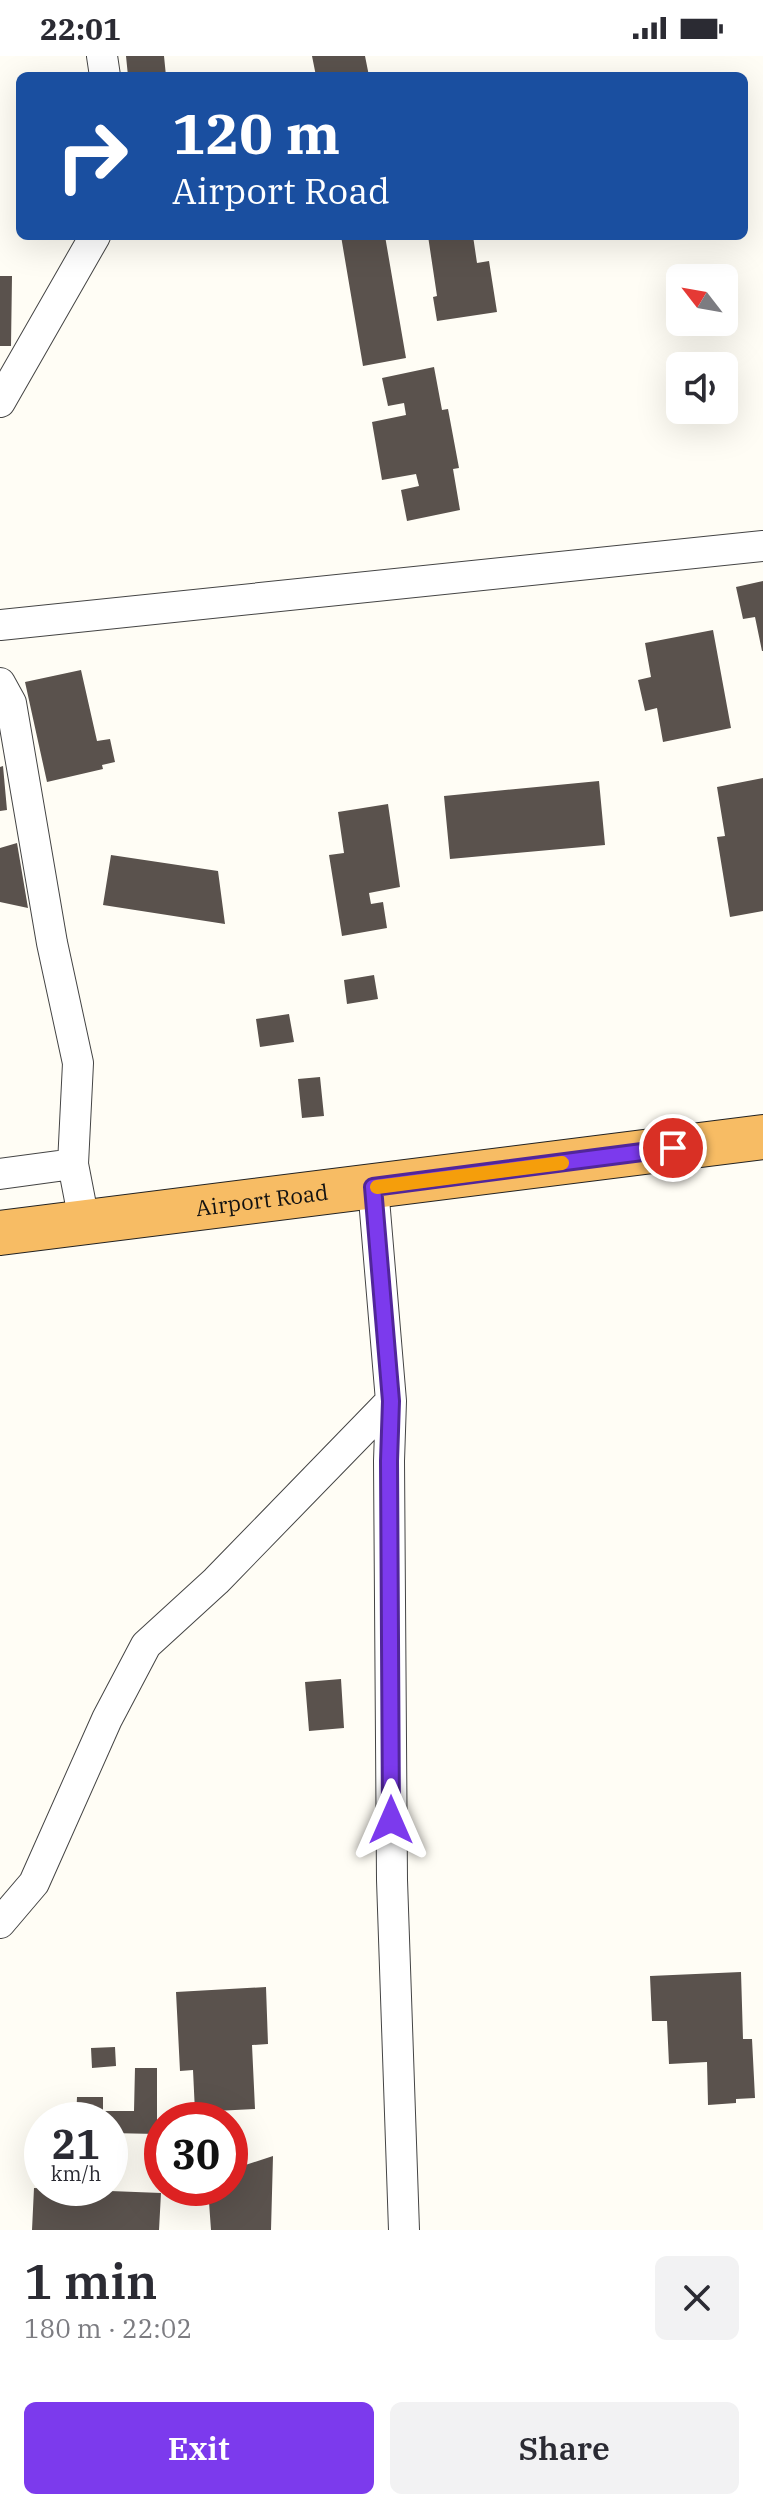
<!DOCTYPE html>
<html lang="en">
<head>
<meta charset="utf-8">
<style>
	body { margin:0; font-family:"IBM Plex Serif",serif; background:#f2f2f3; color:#2b2b33; height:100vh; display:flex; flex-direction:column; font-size:30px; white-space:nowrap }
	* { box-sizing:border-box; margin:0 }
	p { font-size:26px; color:#7c7c81 }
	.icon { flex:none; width:44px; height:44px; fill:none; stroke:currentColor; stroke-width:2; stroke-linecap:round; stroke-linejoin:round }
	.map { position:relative; height:2174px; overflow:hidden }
	.drawer { display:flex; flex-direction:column; background:#fff; flex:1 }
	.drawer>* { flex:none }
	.guide { position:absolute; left:16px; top:16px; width:732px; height:168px; border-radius:12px; box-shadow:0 8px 32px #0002; background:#1a4fa0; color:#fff; overflow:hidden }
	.needle { width:52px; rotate:301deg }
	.tools { position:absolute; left:666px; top:208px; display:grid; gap:16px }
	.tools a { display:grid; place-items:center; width:72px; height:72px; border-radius:12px; background:#fff; box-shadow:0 8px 32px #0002; font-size:40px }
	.speed { position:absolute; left:24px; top:2046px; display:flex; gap:16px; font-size:40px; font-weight:700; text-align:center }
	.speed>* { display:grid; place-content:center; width:104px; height:104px; border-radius:50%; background:#fff; box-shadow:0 8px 32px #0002; line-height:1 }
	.speed small { font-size:20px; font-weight:400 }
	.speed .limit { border:12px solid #d22; background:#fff; color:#111 }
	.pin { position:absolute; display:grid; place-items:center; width:68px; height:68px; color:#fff; margin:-34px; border:4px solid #fff; border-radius:50%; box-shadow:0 2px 8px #0007 }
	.me { position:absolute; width:88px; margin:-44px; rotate:0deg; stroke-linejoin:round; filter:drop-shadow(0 0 6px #0008) }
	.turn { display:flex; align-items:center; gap:28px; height:168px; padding:0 24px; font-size:36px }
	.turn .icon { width:104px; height:104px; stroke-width:2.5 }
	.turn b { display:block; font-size:56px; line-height:68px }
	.round { display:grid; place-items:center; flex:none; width:84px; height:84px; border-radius:12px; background:#f2f2f3 }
	.headline { display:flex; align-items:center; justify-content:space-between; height:136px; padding:0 24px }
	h1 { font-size:48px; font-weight:600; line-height:60px }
	.button { display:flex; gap:16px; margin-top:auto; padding:16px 24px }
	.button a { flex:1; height:92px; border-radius:12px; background:#7c3aed; color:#fff; font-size:32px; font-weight:600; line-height:92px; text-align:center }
	.button a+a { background:#f2f2f3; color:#2b2b33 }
	.status { display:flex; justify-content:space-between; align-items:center; height:56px; padding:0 40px; background:#fff; direction:ltr }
	.status svg { height:22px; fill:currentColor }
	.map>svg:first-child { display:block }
	.building { fill:#5a524d }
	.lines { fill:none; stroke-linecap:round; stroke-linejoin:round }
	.minor-casing { stroke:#444; stroke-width:32 }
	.trunk-casing { stroke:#222; stroke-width:46 }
	.minor { stroke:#fff; stroke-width:30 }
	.trunk { stroke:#f7bc64; stroke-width:44 }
	.route-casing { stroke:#51269a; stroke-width:20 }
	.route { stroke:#7c3aed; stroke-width:14 }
	.slow { stroke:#f59e0b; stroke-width:14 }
	.labels { text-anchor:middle; stroke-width:8; stroke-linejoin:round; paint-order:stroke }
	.street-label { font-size:22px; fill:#111; stroke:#fff }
</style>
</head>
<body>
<div class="status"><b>22:01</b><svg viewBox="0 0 49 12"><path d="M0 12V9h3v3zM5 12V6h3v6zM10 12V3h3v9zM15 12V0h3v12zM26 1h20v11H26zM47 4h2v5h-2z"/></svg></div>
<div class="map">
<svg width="763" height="2174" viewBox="0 0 763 2174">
	<rect width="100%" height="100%" fill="#fffdf5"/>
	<path class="building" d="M126,0H164L166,20H128Z
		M312,0H365L369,20H316Z
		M341,180H385L406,302L363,310Z
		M428,180H473L477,207L489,205L497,256L437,265L433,241L437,240Z
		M0,220H12L11,290H0Z
		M434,311L442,354L448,353L459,412L453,413L460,454L407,465L401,434L419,430L416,418L382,424L372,366L406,359L404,347L388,350L382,322Z
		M763,525V595H762L755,561L743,563L736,531Z
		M713,574L731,672L663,686L657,652L645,655L638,624L651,621L645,587Z
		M81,614L97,685L110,683L115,706L102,709L103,713L47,726L25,626Z
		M3,710L7,754L0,755V711Z
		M763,722V855L730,861L717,781L725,780L717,731Z
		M599,725L605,789L450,803L444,740Z
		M388,748L400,831L369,837L371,848L383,846L387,872L342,880L329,799L344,797L338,756Z
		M17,787L28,852L0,846V792Z
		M111,799L218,815L225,868L103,849Z
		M374,919L378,943L347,948L344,924Z
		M289,958L294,986L260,991L256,963Z
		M320,1021L324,1060L302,1062L298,1023Z
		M341,1623L344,1672L309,1675L305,1626Z
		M741,1916L743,1983H752L755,2042L736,2043V2047L708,2049L707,2006L669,2008L667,1965H652L650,1920Z
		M266,1931L268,1988L252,1989L255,2053L195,2056L193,2014L180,2015L176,1936Z
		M115,1991L116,2010L92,2012L91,1992Z
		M135,2012H157V2078L110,2077V2064H76L77,2041H103V2055H134Z
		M273,2100L271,2174H211L208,2132H230V2114Z
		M34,2132L161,2137L159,2174H32Z"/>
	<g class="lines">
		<defs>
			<path id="minor" d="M102,0L105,20
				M0,346L95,180
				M0,569L763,490
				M0,627L11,647L52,887L78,1007L73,1108L84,1165
				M0,1118L73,1108
				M373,1131L391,1345L389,1405L392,1824L404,2174
				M0,1867L34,1827L107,1663L146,1589L216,1525L391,1345"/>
			<g id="trunk">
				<path id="s1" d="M0,1177L763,1081"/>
			</g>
		</defs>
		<use href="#minor" class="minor-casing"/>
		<use href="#trunk" class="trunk-casing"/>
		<use href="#minor" class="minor"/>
		<use href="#trunk" class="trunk"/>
	</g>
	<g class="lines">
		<defs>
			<path id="route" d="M391,1764L389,1405L391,1345L373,1131L673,1092"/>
		</defs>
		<use href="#route" class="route-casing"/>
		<use href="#route" class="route"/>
		<path class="slow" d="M377,1131L562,1107"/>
	</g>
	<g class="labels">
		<g class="street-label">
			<text dy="8" stroke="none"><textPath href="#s1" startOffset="264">Airport Road</textPath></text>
		</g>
	</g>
</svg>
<div class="tools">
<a><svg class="needle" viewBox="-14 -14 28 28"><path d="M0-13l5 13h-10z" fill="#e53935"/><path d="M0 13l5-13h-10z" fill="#7c7c81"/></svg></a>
<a><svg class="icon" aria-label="sound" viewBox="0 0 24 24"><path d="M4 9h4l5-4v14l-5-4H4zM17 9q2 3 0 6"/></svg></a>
</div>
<div class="speed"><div>21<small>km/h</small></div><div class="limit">30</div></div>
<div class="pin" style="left:673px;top:1092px;background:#d93025"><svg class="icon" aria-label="arrive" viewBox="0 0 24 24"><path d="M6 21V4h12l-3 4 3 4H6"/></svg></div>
<svg class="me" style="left:391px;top:1764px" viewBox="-20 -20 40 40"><path d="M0-17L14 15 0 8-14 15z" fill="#7c3aed" stroke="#fff" stroke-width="4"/></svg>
<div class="guide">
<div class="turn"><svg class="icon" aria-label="right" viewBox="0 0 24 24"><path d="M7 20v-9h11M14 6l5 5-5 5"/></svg><div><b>120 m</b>Airport Road</div></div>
</div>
</div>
<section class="drawer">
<div class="headline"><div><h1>1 min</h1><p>180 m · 22:02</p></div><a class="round"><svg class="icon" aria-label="close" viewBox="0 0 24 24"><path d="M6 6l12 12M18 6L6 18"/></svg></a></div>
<div class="button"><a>Exit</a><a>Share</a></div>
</section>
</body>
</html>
